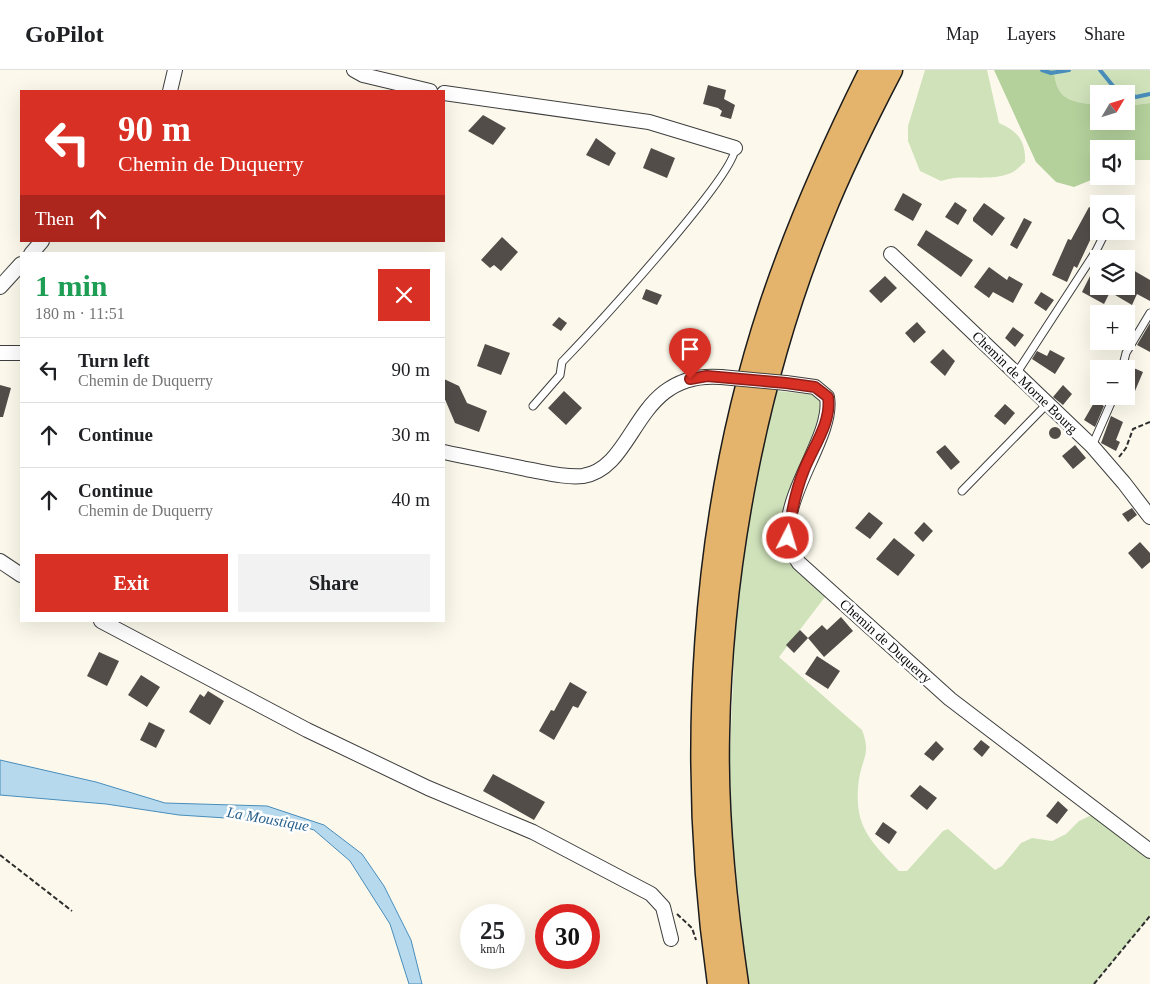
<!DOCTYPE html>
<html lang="en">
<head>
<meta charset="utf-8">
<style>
	body { margin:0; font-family:"Times New Roman",serif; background:#f2f2f2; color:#202124; height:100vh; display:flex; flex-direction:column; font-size:19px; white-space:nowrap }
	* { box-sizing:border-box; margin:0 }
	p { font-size:16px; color:#757577 }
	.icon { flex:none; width:28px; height:28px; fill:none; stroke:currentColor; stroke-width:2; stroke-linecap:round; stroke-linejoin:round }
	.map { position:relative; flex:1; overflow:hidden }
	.sheet { position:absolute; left:20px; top:182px; width:425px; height:370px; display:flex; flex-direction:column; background:#fff; border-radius:0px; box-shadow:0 5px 20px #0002 }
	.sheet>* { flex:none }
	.top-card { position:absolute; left:20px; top:20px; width:425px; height:152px; border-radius:0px; box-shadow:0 5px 20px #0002; background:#d93025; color:#fff; overflow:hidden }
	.needle { width:32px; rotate:52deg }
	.fabs { position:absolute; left:1090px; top:15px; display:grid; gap:10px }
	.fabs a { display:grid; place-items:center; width:45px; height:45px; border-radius:0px; background:#fff; box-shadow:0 5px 20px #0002; font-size:25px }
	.speed { position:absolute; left:460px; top:834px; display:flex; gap:10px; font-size:25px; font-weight:700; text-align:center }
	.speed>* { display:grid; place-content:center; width:65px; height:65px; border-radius:50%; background:#fff; box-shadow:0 5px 20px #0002; line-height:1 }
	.speed small { font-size:12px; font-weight:400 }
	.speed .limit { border:8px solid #d22; background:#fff; color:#111 }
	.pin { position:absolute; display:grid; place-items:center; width:42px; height:42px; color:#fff; margin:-51px -21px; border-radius:50% 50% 50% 0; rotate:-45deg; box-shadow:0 0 5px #0007 }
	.pin .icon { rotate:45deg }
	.me { position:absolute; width:55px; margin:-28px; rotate:5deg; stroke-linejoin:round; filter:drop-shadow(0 0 4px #0008) }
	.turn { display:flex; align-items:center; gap:18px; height:105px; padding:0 15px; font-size:22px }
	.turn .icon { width:65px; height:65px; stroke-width:2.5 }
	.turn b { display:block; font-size:35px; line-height:42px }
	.then { display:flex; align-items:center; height:48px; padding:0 15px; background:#0003; gap:10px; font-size:19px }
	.round { display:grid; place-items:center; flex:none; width:52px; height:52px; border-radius:0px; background:#f2f2f2 }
	.summary { display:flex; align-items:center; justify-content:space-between; height:85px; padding:0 15px }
	h1 { font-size:30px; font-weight:700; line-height:38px; color:#1e9e55 }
	.primary-button { display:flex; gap:10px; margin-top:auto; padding:10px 15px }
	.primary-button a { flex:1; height:58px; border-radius:0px; background:#d93025; color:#fff; font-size:20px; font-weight:700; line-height:58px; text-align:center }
	.primary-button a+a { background:#f2f2f2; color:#202124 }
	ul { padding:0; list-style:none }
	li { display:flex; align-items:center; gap:15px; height:65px; padding:0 15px; border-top:1px solid #e0e0e0 }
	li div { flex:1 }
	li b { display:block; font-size:19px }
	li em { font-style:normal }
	header { display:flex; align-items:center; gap:30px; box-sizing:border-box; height:70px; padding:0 25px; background:#fff; border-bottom:1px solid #e0e0e0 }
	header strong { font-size:24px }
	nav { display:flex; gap:28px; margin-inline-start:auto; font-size:18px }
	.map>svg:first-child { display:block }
	.green { fill:#cfe2ba }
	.forest { fill:#b4d19c }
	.water { fill:#b7d9ed; stroke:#488dbb }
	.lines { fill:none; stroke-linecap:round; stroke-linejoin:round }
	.stream { stroke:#488dbb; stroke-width:4 }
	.building { fill:#524d49 }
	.service-casing { stroke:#3e3e3e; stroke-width:9 }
	.minor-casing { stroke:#3e3e3e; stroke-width:16 }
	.trunk-casing { stroke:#1c1c1c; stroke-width:25 }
	.path { stroke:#2d2d2d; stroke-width:2; stroke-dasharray:5 2.5; stroke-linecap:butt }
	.service { stroke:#fff; stroke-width:7 }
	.minor { stroke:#fff; stroke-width:14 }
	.trunk { stroke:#e4b46c; stroke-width:22 }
	.minor-bridge-casing { stroke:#3e3e3e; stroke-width:16; stroke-linecap:butt }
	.minor-bridge { stroke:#fff; stroke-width:14 }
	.route-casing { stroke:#8d1f18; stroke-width:12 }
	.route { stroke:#d93025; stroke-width:9 }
	.labels { text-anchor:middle; stroke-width:5; stroke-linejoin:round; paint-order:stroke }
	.street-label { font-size:14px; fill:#0b0b0b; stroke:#fff }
	.water-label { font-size:15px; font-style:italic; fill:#255f8c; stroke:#fff }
</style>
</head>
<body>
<header>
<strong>GoPilot</strong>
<nav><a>Map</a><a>Layers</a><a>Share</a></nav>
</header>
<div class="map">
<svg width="1150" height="914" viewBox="0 0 1150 914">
	<rect width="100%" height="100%" fill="#fcf9ec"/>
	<path class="green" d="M925,0H987L999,53C1017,61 1026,70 1025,92C1021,95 1017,100 1013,102C990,113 964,103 941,111L920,101L908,71V56Z
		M1054,0H1150V33L1126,36V24H1099V35C1072,32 1056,31 1054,0Z
		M777,321L816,325L823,337L784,441L783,481L787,490L825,527L779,587L862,660C871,684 863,686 859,709C853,756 869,769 899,801H907L943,761L948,759L995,800L1002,796L1021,773L1032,768L1052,771L1066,764L1079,751L1098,742L1150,781V846L1094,914H748L731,755L730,682L738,496L758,391Z"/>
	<path class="forest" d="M994,0H1054C1056,31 1072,32 1099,35V51H1126V36L1150,33V90H1132L1126,93V79H1099V106H1101L1074,117L1056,112L1036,92Z"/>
	<path class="water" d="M0,690L96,712L165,733L267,736L324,755L362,784L384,816L411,870L422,914H409L390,854L350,791L314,760L288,752L179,745L106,734L0,725Z"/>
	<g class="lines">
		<path class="stream" d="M1042,0L1051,3L1069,0
			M1100,0L1113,16L1125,24
			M1126,24L1136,27L1150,24"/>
	</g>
	<path class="building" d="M708,15L726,20L724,29L735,35L731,49L720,46L722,41L718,38L703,34Z
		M483,45L506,58L493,75L468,61Z
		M596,68L616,83L609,96L586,85Z
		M651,78L675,88L667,108L643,98Z
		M903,123L922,134L913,151L894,140Z
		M955,132L967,140L958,155L945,147Z
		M984,133L1005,148L992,166L973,151V148Z
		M1089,137L1099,143V160L1096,165L1093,164L1077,198L1074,196L1067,212L1052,205L1068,169L1071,170Z
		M1024,148L1032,152L1017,179L1010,175Z
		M926,160L973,190L961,207L917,175Z
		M502,167L518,182L501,201L494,195L490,198L481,190Z
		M1126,196L1150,210V231L1137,224L1132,235L1110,222L1104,234L1082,222L1090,206L1099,211V216H1126Z
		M989,197L1007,210L1009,206L1023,214L1013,233L993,222L989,228L974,217Z
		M885,206L897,218L881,233L869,221Z
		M646,219L662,225L657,235L642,229Z
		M1041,222L1054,230L1046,241L1034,233Z
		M559,247L567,253L561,261L552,255Z
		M917,252L926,262L914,273L905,263Z
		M1150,253V282L1137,275Z
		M1013,257L1024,265L1015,277L1005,268Z
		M485,274L510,283L501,305L477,296Z
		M943,279L955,291L945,306L930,292Z
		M1050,280L1065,288L1055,304L1032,289L1037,281L1047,286Z
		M1129,296L1143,302L1135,321L1126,318V304Z
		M444,309L459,316L467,333L487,341L479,362L455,353L444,327Z
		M0,315L11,318L3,347H0Z
		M1063,315L1072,324L1063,335L1053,327Z
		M564,321L582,338L566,355L548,338Z
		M1095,331L1104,336L1095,357L1084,350Z
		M1005,334L1015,343L1005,355L994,346Z
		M1111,346L1123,352L1116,370L1120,372L1116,381L1101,373Z
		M1049 363a6 6 0 1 1 12 0a6 6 0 1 1-12 0Z
		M945,375L960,392L951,400L936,382Z
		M1075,375L1086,388L1073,399L1062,386Z
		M1132,438L1137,445L1128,452L1122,444Z
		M869,442L883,453L870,469L855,458Z
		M924,452L933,461L923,472L914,463Z
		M894,468L915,485L898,506L876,489Z
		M1140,472L1150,483V492L1142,499L1128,483Z
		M841,547L853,561L824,587L808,568L822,555L827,560Z
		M800,560L808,568L794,583L786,575Z
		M99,582L119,591L107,616L87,606Z
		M817,586L840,601L828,619L805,604Z
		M141,605L160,617L147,637L128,625Z
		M570,612L587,622L578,638L573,636L554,670L539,661L551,640L554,641Z
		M208,621L224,631L210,655L189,642L200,624L204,627Z
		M149,652L165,660L156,678L140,670Z
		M981,670L990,677L982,687L973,679Z
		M936,671L944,679L933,691L924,684Z
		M493,704L545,732L534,750L483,721Z
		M920,715L937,728L927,740L910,726Z
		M1058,731L1068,740L1057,754L1046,746Z
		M883,752L897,762L889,774L875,764Z"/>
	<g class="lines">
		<defs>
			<path id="service" d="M1122,299L1126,283L1150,243
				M1016,304L1096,181L1106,161
				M533,336L560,305L562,292C589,264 736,105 735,78
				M1092,376L1114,326
				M962,421L1047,334"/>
			<path id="minor" d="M354,0L363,5L430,21
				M170,21L175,0
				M444,23L649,52L735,78
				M31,184L42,171
				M891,184L1092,376L1124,413L1150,447
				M0,217L21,194
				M0,283H21
				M786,313L815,317L827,327C835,373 761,444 799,493L950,629L1150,781
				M444,382C471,388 499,393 526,399C544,402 565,408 583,406C638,397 633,300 721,307
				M0,491L21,505
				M101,551L307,660L428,718L533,762L651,824L663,837L671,869"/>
			<path id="trunk" d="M719,914C687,692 700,449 771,235C798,154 833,76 871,0
				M737,914C725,832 716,747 718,664C721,491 757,306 822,146C842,96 866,48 891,0"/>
		</defs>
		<use href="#service" class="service-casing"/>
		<use href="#minor" class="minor-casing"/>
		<use href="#trunk" class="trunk-casing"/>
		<path class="path" d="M1119,387L1126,378L1133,359L1150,352
			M0,785L72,841
			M677,844L692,858L696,870
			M1094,914L1150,846"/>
		<use href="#service" class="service"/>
		<use href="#minor" class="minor"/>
		<use href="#trunk" class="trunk"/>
		<defs>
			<path id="minor-bridge" d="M721,307L786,313"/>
		</defs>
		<use href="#minor-bridge" class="minor-bridge-casing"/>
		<use href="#minor-bridge" class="minor-bridge"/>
	</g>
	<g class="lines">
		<defs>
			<path id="route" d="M690,309L707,306L786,313L815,317L828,327C832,352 813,377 804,400C795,422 791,444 788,468"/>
		</defs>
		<use href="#route" class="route-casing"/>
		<use href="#route" class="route"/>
	</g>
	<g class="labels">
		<g class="street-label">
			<text transform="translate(1025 312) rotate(44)" y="5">Chemin de Morne Bourg</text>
			<text transform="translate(886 571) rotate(42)" y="5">Chemin de Duquerry</text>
		</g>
		<g class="water-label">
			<text transform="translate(268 749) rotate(10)" y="5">La Moustique</text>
		</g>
	</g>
</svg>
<div class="fabs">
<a><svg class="needle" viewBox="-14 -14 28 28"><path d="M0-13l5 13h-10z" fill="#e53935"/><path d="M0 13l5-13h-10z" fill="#757577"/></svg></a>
<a><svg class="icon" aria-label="sound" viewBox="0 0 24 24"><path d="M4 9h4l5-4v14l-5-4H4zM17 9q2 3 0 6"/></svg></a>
<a><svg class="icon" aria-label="search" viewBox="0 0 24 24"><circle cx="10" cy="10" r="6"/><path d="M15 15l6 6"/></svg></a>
<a><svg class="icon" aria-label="layers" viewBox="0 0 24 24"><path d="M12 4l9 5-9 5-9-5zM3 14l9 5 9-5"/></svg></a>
<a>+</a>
<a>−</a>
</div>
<div class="speed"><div>25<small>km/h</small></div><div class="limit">30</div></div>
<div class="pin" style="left:690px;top:309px;background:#d93025"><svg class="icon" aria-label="arrive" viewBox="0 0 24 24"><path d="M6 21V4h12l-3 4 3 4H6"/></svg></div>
<svg class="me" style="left:788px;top:468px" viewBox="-20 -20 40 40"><circle r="17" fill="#d93025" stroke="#fff" stroke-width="3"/><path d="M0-11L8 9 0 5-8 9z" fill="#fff"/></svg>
<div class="top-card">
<div class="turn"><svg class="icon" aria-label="left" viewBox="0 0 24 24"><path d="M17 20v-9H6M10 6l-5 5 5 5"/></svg><div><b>90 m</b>Chemin de Duquerry</div></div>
<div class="then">Then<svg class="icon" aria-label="ahead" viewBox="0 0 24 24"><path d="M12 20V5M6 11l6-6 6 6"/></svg></div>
</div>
<section class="sheet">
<div class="summary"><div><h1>1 min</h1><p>180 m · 11:51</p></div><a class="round" style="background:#d93025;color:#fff"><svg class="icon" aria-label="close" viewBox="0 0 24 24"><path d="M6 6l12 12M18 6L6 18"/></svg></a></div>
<ul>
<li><svg class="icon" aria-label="left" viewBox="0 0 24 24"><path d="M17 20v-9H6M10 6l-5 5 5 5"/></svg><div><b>Turn left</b><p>Chemin de Duquerry</p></div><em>90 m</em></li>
<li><svg class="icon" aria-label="ahead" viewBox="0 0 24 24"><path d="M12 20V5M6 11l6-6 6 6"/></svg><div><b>Continue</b></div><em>30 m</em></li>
<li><svg class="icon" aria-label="ahead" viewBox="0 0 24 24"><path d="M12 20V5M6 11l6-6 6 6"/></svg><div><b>Continue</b><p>Chemin de Duquerry</p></div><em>40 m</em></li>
</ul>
<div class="primary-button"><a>Exit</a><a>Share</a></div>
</section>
</div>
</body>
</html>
